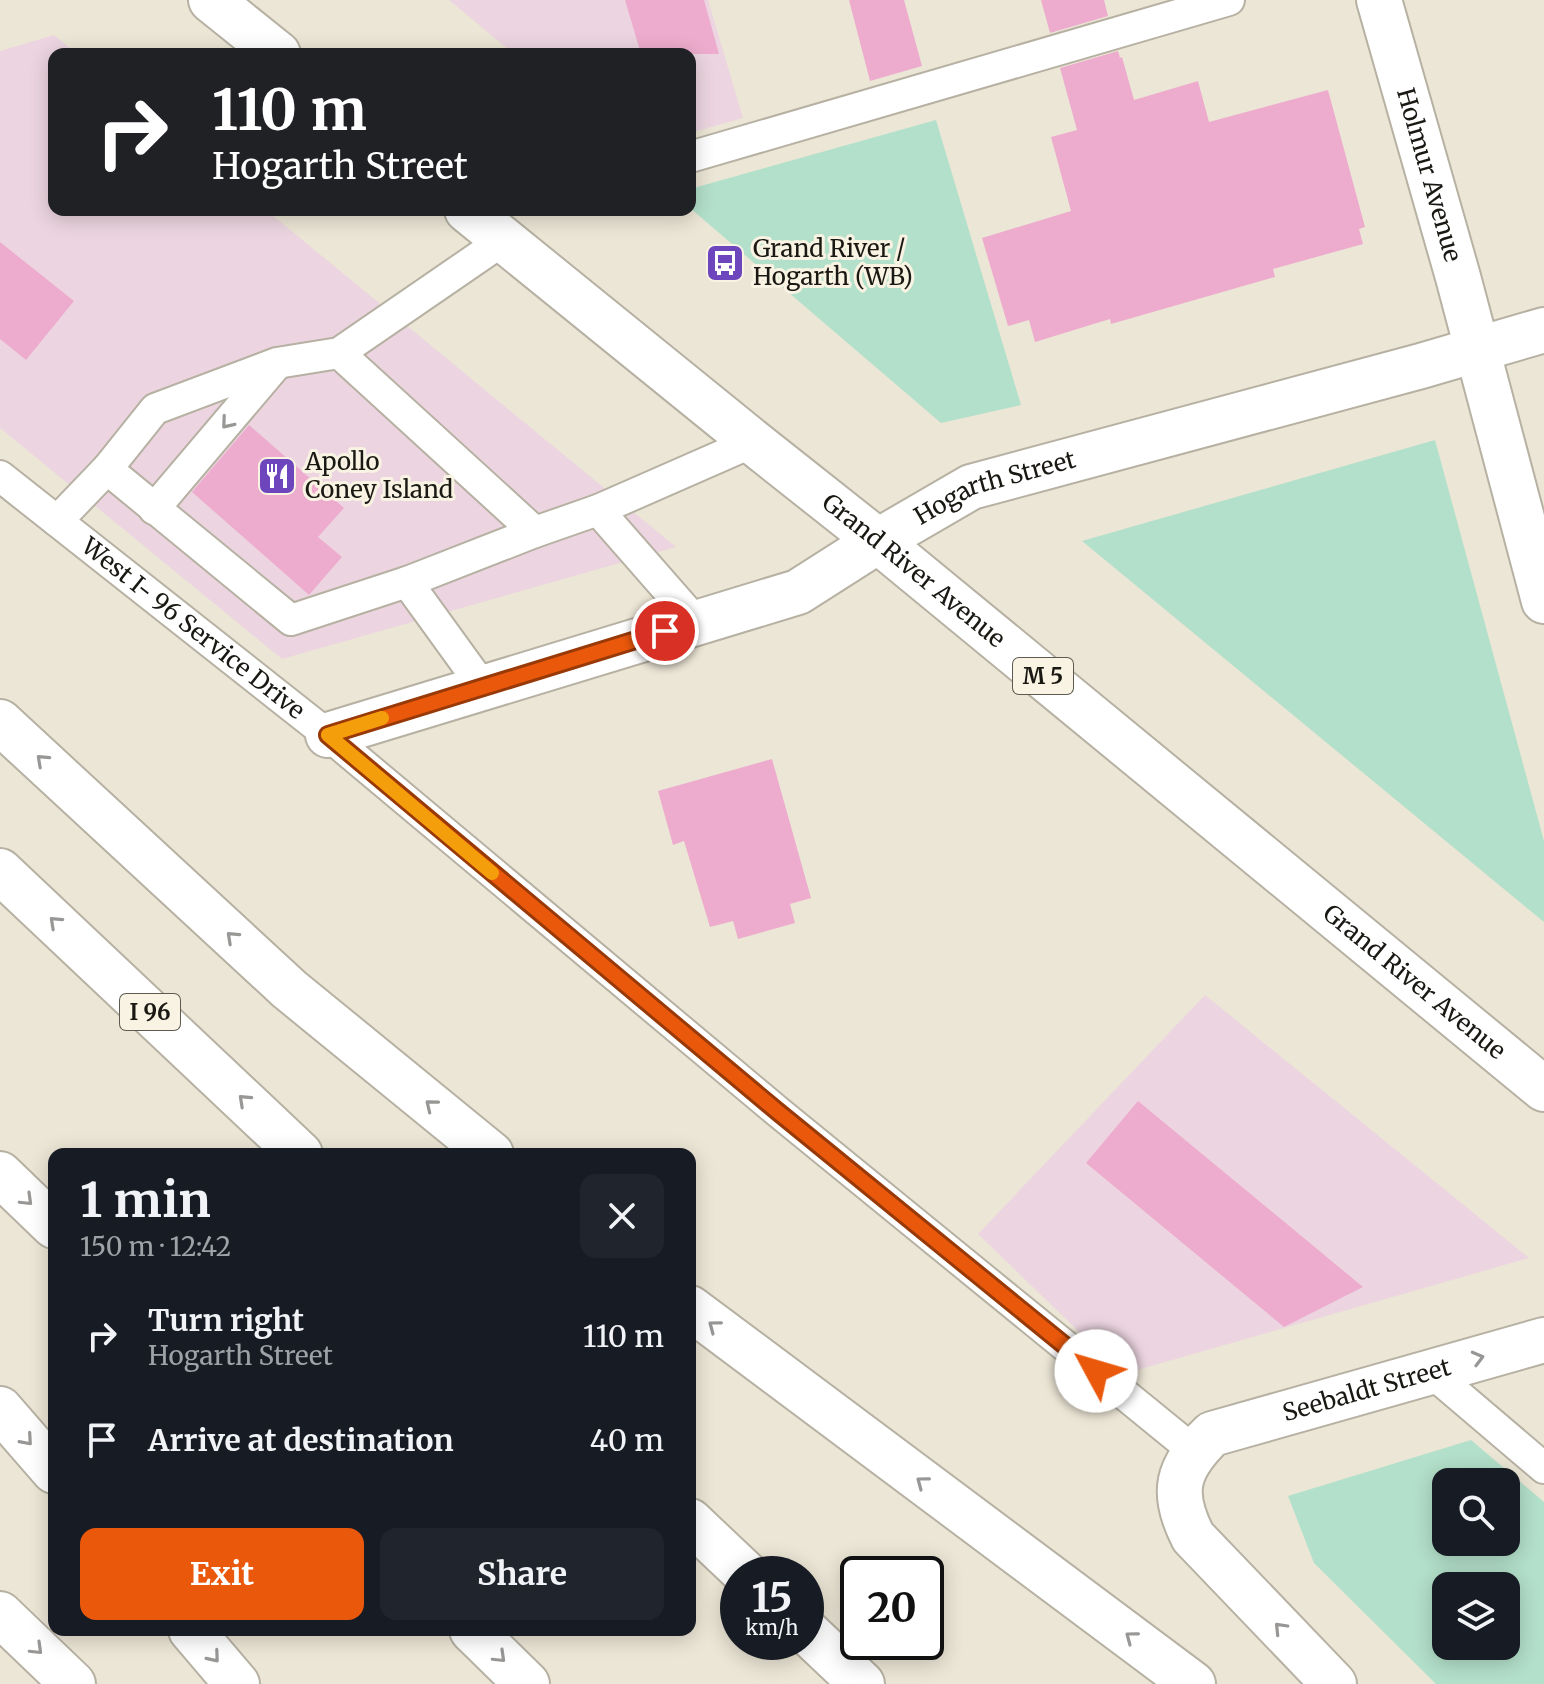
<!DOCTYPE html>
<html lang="en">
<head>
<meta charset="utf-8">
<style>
	body { margin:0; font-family:Merriweather,serif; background:#20242c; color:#f1f3f6; height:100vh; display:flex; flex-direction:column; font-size:30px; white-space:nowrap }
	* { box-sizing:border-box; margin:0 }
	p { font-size:26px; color:#9ea1a6 }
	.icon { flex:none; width:44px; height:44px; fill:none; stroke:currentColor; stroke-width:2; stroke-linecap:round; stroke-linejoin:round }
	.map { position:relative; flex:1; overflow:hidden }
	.panel { position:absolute; left:48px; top:1148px; width:648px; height:488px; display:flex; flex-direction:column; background:#171b24; border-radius:16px; box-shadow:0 4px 20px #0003 }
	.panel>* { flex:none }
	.guide { position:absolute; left:48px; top:48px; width:648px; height:168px; border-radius:16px; box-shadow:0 4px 20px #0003; background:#202124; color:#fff; overflow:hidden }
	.fabs { position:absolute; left:1432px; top:1468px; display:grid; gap:16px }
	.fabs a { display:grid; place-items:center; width:88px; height:88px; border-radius:16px; background:#171b24; box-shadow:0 4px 20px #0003; font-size:40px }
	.speed { position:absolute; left:720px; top:1556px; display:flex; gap:16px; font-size:40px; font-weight:700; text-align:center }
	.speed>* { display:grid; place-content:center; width:104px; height:104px; border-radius:50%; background:#171b24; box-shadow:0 4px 20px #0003; line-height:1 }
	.speed small { font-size:20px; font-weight:400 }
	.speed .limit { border:4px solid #111; border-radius:12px; background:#fff; color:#111 }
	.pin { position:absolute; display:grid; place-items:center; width:68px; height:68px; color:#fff; margin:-34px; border:4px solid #fff; border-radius:50%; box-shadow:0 2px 8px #0007 }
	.me { position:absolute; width:88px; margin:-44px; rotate:309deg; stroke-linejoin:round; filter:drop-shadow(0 0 6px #0008) }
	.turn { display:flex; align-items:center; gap:28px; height:168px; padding:0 32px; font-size:36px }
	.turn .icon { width:104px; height:104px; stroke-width:2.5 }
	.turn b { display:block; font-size:56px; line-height:68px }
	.round { display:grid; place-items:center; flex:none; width:84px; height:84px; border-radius:16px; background:#20242c }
	.overview { display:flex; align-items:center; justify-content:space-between; height:136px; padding:0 32px }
	h1 { font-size:48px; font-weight:700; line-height:60px }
	.button { display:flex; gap:16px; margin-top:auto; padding:16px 32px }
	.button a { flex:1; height:92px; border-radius:16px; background:#ea580c; color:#fff; font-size:32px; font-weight:700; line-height:92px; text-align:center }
	.button a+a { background:#20242c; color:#f1f3f6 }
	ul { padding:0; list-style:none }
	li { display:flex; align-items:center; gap:24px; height:104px; padding:0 32px }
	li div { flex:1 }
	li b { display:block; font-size:30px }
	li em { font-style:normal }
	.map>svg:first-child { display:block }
	.commercial { fill:#ecd5e0 }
	.green { fill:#b3e0ca; fill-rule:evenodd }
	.building { fill:#edaccd }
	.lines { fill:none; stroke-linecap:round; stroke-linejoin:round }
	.service-casing { stroke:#b6b1a2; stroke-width:34 }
	.minor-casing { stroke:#b6b1a2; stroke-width:48 }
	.tertiary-casing { stroke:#b6b1a2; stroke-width:48 }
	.primary-casing { stroke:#b6b1a2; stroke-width:48 }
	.motorway-casing { stroke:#b6b1a2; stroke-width:48 }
	.service { stroke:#fff; stroke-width:30 }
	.minor { stroke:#fff; stroke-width:44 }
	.tertiary { stroke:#fff; stroke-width:44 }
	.primary { stroke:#fff; stroke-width:44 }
	.motorway { stroke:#fff; stroke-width:44 }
	.oneway { stroke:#989795 }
	.route-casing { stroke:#983908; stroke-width:20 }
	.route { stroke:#ea580c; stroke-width:14 }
	.slow { stroke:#f59e0b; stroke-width:14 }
	.labels { text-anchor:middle; stroke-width:6; stroke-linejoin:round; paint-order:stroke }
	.shield { fill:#f9f3e3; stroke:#5d5a51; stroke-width:2 }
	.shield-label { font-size:22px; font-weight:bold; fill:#1a1813 }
	.street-label { font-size:24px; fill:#1a1813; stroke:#f9f3e3 }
	.poi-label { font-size:24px; fill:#1a1813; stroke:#f9f3e3; text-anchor:start }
</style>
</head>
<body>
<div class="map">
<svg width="1544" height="1684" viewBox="0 0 1544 1684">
	<rect width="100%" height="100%" fill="#ece6d6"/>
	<path class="commercial" d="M449,0H708L743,118L690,133V54H514Z
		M54,35L77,54H54V210H266L676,547L282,659L0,428V51Z
		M1205,995L1529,1258L1123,1374L978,1234Z"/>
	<path class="green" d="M936,120L1021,405L941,423L690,208V189Z
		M1435,440L1544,841V922L1082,541Z
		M1471,1440L1544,1502V1684H1436L1314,1563L1288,1496ZM1446,1482H1506V1542H1446ZM1446,1586H1506V1646H1446Z"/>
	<path class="building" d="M625,0H704L719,54H641Z
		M849,0H904L922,66L870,81Z
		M1041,0H1104L1108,16L1050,33Z
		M1118,51L1120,58L1122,57L1134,100L1198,81L1209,122L1328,90L1365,227L1359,229L1363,244L1273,269L1275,277L1111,324L1110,319L1035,342L1029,320L1008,326L982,238L1071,211L1051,137L1077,130L1060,68Z
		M0,242L74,301L26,360L0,339Z
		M249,425L344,508L318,537L342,557L309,595L192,492Z
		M772,759L811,898L790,904L795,923L738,939L733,921L710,927L684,841L673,845L658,791Z
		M1138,1101L1363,1287L1284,1327L1086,1163Z"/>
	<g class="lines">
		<defs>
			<g id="service">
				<path d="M690,157L1229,0"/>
				<path d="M339,353L535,532L598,510L753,442"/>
				<path id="s1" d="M0,476L328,735L777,1111L1194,1451"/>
				<path d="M154,509L276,365"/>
				<path d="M598,510L696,622"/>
				<path d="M57,521L107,469"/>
				<path d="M407,582L291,620L107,469L155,409L277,363L339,353L502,241"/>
				<path d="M483,687L407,582L535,532"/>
				<path d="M1430,1371L1544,1468"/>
			</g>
			<g id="minor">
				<path id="s2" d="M1379,0L1458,277L1544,601"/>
				<path id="s3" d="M328,735L798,592L878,541L971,487L1421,366L1544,330"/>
				<path id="s4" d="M1334,1684L1193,1537C1170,1492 1177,1468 1212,1434L1544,1340"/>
			</g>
			<path id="tertiary" d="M0,1614L73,1684"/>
			<g id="primary">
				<path d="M211,0L278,54"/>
				<path id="s5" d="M467,210L753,442L878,541L1544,1089"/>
			</g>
			<path id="motorway" d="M0,722L289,989L491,1154
				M0,871L300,1154
				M0,1174L54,1226
				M690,1308L1193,1684
				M0,1409L54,1471
				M690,1521L746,1574
				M191,1630L237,1684
				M472,1630L527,1684
				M806,1631L862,1684"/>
		</defs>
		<use href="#service" class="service-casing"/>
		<use href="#minor" class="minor-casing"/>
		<use href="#tertiary" class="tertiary-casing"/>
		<use href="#primary" class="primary-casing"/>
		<use href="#motorway" class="motorway-casing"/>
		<use href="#service" class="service"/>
		<use href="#minor" class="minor"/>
		<use href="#tertiary" class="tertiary"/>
		<use href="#primary" class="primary"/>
		<use href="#motorway" class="motorway"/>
	</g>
	<defs><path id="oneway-chevron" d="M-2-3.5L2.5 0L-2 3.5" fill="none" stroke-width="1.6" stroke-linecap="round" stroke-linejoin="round" transform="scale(2)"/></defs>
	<g class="oneway">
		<use href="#oneway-chevron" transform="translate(227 423) rotate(130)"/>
		<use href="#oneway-chevron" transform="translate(42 760) rotate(-137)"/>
		<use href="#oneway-chevron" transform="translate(55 922) rotate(-137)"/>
		<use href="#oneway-chevron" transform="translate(232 937) rotate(-137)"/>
		<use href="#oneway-chevron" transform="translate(244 1100) rotate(-137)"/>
		<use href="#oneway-chevron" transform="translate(431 1105) rotate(-141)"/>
		<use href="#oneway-chevron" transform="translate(27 1200) rotate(44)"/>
		<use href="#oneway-chevron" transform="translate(714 1326) rotate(-143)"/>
		<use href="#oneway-chevron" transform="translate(1478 1358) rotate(-15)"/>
		<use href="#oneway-chevron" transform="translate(27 1440) rotate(49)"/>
		<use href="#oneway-chevron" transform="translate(922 1482) rotate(-143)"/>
		<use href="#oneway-chevron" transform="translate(1280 1628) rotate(-134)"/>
		<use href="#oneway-chevron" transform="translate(1131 1637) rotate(-143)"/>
		<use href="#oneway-chevron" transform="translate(37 1649) rotate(44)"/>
		<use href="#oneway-chevron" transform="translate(214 1657) rotate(50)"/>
		<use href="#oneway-chevron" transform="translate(500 1657) rotate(44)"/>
	</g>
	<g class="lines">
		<defs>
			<path id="route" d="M665,631L328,735L777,1111L1096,1371"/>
		</defs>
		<use href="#route" class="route-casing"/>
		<use href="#route" class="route"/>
		<path class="slow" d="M382,718L328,735L492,873"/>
	</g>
	<defs>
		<symbol id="bus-square" viewBox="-11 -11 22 22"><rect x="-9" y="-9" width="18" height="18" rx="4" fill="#6d45bd" stroke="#f9f3e3"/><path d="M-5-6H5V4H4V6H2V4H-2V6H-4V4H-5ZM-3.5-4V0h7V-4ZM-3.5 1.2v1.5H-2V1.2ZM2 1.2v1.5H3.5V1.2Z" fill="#fff"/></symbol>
		<symbol id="restaurant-square" viewBox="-11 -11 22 22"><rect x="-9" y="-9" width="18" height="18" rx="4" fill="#6d45bd" stroke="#f9f3e3"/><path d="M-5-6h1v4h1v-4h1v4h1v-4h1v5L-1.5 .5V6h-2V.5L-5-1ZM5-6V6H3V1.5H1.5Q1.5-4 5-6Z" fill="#fff"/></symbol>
	</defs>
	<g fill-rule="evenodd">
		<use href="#bus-square" x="703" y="241" width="44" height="44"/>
		<use href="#restaurant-square" x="255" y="454" width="44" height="44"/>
	</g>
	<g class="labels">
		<g class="shield">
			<rect x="1013" y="658" width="60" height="36" rx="6"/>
			<rect x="120" y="994" width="60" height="36" rx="6"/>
		</g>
		<g class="shield-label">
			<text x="1043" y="684">M 5</text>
			<text x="150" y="1020">I 96</text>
		</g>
		<g class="street-label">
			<text dy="8" stroke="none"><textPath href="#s2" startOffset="182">Holmur Avenue</textPath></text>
			<text dy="8" stroke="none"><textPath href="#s3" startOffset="716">Hogarth Street</textPath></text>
			<text dy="8" stroke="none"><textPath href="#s5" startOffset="574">Grand River Avenue</textPath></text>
			<text dy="8" stroke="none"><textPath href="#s1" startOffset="246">West I- 96 Service Drive</textPath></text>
			<text dy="8" stroke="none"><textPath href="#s5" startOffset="1222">Grand River Avenue</textPath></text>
			<text dy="8" stroke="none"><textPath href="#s4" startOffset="480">Seebaldt Street</textPath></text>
		</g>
		<g class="poi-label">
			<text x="753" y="257">Grand River /<tspan x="753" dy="28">Hogarth (WB)</tspan></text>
			<text x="305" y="470">Apollo<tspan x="305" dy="28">Coney Island</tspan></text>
		</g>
	</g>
</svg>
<div class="fabs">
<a><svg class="icon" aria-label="search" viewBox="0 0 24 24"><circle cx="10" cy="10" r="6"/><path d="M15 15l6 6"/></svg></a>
<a><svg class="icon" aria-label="layers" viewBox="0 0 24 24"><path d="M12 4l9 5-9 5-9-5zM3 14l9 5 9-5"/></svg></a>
</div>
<div class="speed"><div>15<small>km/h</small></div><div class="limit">20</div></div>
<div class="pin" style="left:665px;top:631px;background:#d93025"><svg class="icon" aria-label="arrive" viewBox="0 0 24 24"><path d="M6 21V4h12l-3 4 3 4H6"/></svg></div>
<svg class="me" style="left:1096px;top:1371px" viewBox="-20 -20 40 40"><circle r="19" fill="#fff"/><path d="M0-13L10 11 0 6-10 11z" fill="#ea580c"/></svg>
<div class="guide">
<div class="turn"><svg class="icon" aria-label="right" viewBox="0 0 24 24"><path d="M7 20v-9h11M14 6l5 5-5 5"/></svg><div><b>110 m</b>Hogarth Street</div></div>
</div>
<section class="panel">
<div class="overview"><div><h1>1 min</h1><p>150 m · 12:42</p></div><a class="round"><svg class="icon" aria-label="close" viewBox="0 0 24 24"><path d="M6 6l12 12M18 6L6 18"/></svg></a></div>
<ul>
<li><svg class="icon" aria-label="right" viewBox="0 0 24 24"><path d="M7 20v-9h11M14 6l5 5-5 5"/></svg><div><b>Turn right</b><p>Hogarth Street</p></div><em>110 m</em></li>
<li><svg class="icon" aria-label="arrive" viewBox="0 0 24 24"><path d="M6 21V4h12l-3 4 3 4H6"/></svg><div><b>Arrive at destination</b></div><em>40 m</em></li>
</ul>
<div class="button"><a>Exit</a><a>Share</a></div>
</section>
</div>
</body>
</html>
